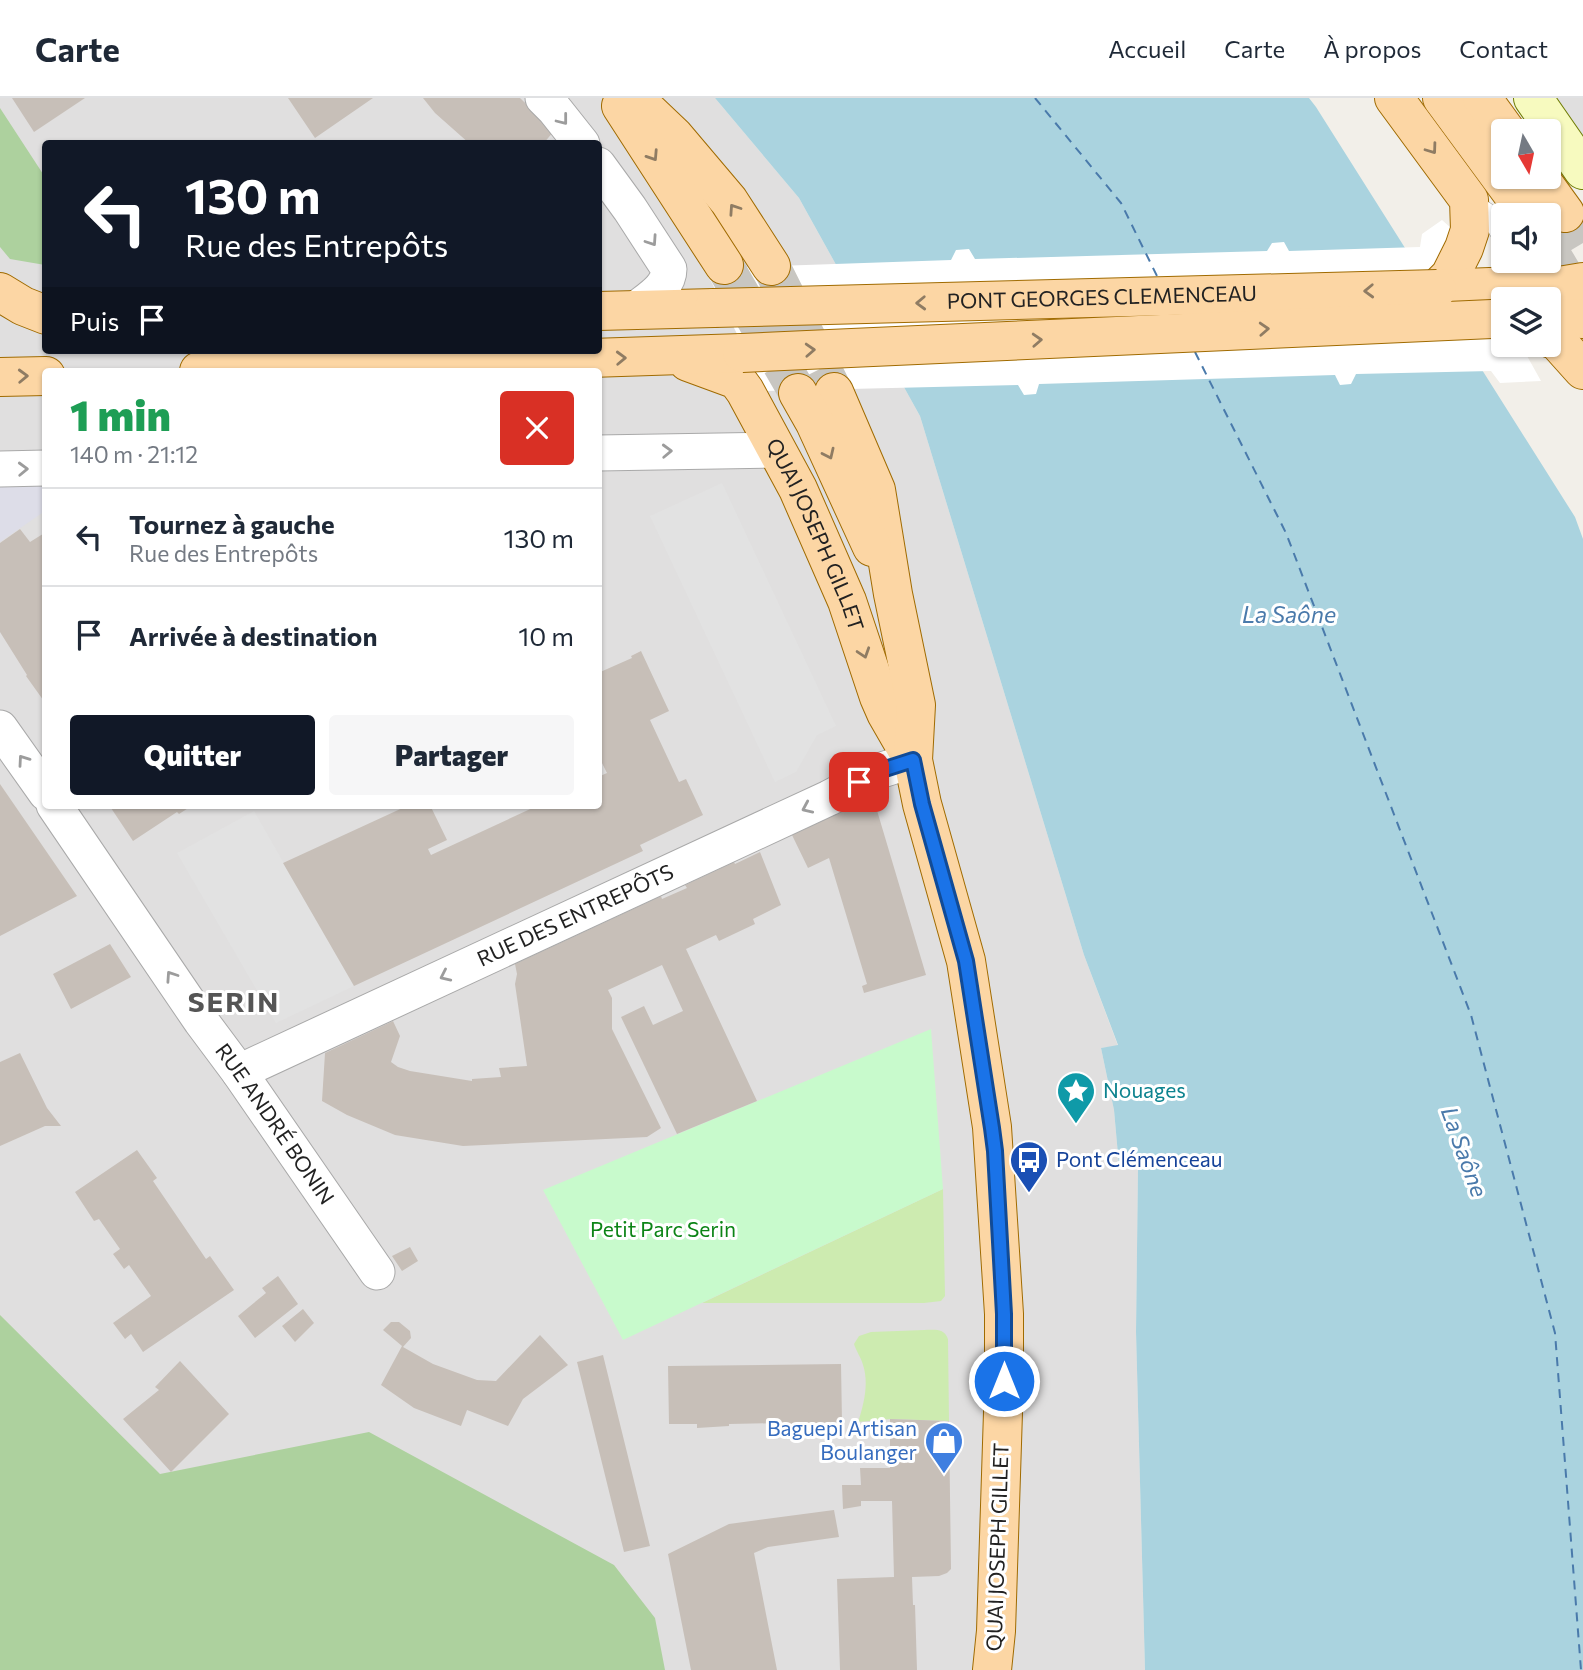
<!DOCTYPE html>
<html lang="fr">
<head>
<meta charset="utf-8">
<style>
	body { margin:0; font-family:Commissioner,sans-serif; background:#f6f6f7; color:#1f2937; height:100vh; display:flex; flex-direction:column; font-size:26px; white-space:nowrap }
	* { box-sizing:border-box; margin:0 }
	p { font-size:23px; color:#747a83 }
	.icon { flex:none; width:38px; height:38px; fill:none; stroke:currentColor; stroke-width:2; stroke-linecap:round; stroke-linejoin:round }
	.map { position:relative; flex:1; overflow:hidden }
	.drawer { position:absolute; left:42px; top:270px; width:560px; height:441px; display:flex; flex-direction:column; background:#fff; border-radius:7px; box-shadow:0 2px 5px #0004 }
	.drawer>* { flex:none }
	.banner { position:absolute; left:42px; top:42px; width:560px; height:214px; border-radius:7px; box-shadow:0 2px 5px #0004; background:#111827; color:#fff; overflow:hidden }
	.needle { width:46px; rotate:171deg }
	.tools { position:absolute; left:1491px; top:21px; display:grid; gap:14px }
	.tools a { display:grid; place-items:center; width:70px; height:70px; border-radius:7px; background:#fff; box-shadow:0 2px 5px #0004; font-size:35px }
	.pin { position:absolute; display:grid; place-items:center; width:60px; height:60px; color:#fff; margin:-30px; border-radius:14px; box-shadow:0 4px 10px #0006 }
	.me { position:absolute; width:77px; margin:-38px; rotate:0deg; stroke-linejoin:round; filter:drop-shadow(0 0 5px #0008) }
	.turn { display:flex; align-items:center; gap:24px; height:147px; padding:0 28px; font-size:32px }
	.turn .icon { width:91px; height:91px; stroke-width:2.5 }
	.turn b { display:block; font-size:49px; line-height:60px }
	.then { display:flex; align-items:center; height:66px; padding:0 28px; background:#0003; gap:14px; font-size:26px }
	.round { display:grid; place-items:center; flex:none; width:74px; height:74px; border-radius:7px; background:#f6f6f7 }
	.head { display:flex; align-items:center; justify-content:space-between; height:119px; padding:0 28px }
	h1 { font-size:42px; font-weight:800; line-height:52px; color:#1e9e55 }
	.action { display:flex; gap:14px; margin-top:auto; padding:14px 28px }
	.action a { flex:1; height:80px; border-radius:7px; background:#111827; color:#fff; font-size:28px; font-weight:800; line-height:80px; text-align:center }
	.action a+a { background:#f6f6f7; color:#1f2937 }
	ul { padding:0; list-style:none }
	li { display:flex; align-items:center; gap:21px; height:98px; padding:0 28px; border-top:2px solid #e0e1e3 }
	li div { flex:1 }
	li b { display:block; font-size:26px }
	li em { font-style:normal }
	header { display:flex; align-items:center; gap:42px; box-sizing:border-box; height:98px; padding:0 35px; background:#fff; border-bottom:2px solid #e0e1e3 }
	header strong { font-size:33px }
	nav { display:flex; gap:38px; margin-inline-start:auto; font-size:24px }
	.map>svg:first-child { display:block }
	.residential { fill:#e0dfdf; fill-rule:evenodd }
	.grass { fill:#cdebb0 }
	.forest { fill:#add19e }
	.park { fill:#c8facc }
	.parking { fill:#e2e2e2 }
	.plaza { fill:#dddde8 }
	.water { fill:#aad3df }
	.pier { fill:#fff }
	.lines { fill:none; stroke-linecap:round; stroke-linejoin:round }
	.ferry { stroke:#4a7aab; stroke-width:2; stroke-dasharray:9 7; stroke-linecap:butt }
	.building { fill:#c7bfb8 }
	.primary-tunnel { stroke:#c8c6c1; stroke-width:38; stroke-dasharray:38 19; stroke-linecap:butt }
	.lane-casing { stroke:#a9a9a9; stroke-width:19 }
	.street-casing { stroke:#a9a9a9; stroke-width:37 }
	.secondary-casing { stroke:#707d05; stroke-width:40 }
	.primary-casing { stroke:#a06b00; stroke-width:40 }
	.lane { stroke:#fff; stroke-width:18 }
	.street { stroke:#fff; stroke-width:35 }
	.secondary { stroke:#f7fabf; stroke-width:38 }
	.primary { stroke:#fcd6a4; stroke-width:38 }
	.primary-bridge-casing { stroke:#a06b00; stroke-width:40; stroke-linecap:butt }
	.primary-bridge { stroke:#fcd6a4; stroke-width:38 }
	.oneway { stroke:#9c9c9c }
	.oneway2 { stroke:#8f7c63 }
	.route-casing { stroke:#114b97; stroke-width:18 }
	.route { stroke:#1a73e8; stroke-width:12 }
	.labels { text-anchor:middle; stroke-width:6; stroke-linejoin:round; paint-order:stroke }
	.street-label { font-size:21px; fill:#222; stroke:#fff }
	.culture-label { font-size:21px; fill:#0d838f; stroke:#fff; text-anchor:start }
	.transit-label { font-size:21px; fill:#164399; stroke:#fff; text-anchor:start }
	.park-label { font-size:21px; fill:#0c8416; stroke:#fff }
	.shop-label { font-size:21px; fill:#366cbe; stroke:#fff; text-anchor:end }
	.water-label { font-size:23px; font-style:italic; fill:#4a7aab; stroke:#fff }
	.district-label { font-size:28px; font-weight:bold; letter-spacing:2px; fill:#555; stroke:#fff }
</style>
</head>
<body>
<header>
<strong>Carte</strong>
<nav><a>Accueil</a><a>Carte</a><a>À propos</a><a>Contact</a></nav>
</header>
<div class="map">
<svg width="1583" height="1572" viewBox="0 0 1583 1572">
	<rect width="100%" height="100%" fill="#f2efe9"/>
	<path class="residential" d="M0,0H715L799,100L920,318L1084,857L1118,948L1101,950L1114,1012L1119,1068H1138L1136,1234L1145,1572H0ZM46,46H598V252H46ZM46,273H598V707H46Z
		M1549,0H1583V37Z"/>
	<path class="grass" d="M943,1091L945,1198L941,1203L924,1205H702Z
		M924,1232C935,1232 944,1230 948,1241L949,1323L890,1321L858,1324C864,1306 869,1285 863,1267C861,1259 856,1253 854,1246L859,1238L871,1234Z"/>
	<path class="forest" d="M0,10L45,79V167L10,161L0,149Z
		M0,1217L160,1376L369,1334L614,1467L655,1520L665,1572H0Z"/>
	<path class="park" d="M931,931L943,1091L623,1242L543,1092Z"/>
	<path class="parking" d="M722,385L836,628L817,637L796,674L775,684L650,418Z
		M254,713L354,888L276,925L177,755Z"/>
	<path class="plaza" d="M46,381L45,413L0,444V382Z"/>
	<path class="water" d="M715,0H1309L1316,9L1575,419L1583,441V1572H1145L1136,1234L1138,1069L1119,1068L1114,1012L1101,950L1118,947L1084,857L920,318L799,100Z"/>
	<path class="pier" d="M1442,122L1462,140L1503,215V247H1521L1541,283L1500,285L1491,273L1356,276L1351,286L1340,287L1335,277L1039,286L1036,296L1024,297L1018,287L765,293L712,185L696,159L714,170L951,162L956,152L969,151L975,161L1267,153L1272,145L1284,144L1289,153L1420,149L1422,136Z"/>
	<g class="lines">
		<path class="ferry" d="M1035,0L1121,105L1158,180
			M1195,254L1286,435L1471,917L1555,1235L1581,1572"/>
	</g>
	<path class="building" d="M12,0H85L34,34Z
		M288,0H373L315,40Z
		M423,0H520L554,33L543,46H470L435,15Z
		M20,431L30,444L46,434V606L26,578L27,577L0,534V445Z
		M641,553L669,613L650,622L679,684L686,681L703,717L640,747L643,753L354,888L283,765L409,707H430L447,742L428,751L431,757L539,707H598V679L607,675L598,657V575L632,560L631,558Z
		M0,686L77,798L0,838Z
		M873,699L926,877L864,895L862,888L867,886L829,760L808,770L792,737Z
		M109,707H193L179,716L177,714L133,743Z
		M760,754L781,807L753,821L755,826L719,843L716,837L686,851L757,1003L677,1036L621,919L644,908L653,927L683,913L662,867L608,892L612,900V931L661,1030L647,1039L463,1048L395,1037L347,1017L322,1003L325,955L393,923L400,938L391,964L398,969L410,973L472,983V981L501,979L499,970L527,968L515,886L517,876L515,866L661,798L662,801L687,790L685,787L734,764L735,766Z
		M110,846L131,879L71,911L53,876Z
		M20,955L47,1010L61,1028H45L0,1048V964Z
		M137,1052L157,1080L153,1083L206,1161L210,1158L234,1192L143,1254L131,1236L125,1241L113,1225L151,1198L129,1167L124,1171L113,1156L120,1151L99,1121L94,1123L75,1094Z
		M410,1149L418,1163L402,1173L392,1158Z
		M278,1178L298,1206L255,1240L238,1218L266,1195L262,1190Z
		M303,1211L314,1225L295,1244L282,1228Z
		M391,1224H399L410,1233L411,1240L403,1249L433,1266L477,1282L496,1283L540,1237L568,1267L523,1301L508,1328L467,1312L461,1328L414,1310L381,1287L402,1248L383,1232Z
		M603,1257L650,1448L624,1454L577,1264Z
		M180,1263L229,1316L171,1374L123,1321L159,1292L155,1289Z
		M841,1266L842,1324L814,1325V1327L782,1328V1325L729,1326V1328L697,1330V1326H669L668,1268Z
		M890,1321L949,1323L951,1471L947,1475L939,1478L912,1479L913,1507H915L917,1572H840L837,1481L894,1479L892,1403H861V1408L843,1411L842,1387H861L860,1370H890Z
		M834,1412L839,1439L768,1449L754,1455L777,1572H691L668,1456L729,1426Z"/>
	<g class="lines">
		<path class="primary-tunnel" d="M1565,115L1583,145
			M1549,152L1583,209
			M724,167L798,295
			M771,168L834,294"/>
		<defs>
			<path id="lane" d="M1472,104L1487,114L1503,141
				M1520,163L1545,187"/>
			<g id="street">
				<path d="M543,0L555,12L582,46"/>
				<path d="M598,67L630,111L669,171C669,190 648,201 635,212"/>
				<path d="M598,355L777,352"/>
				<path d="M0,371L46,370"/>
				<path d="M0,630L46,695"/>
				<path id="s1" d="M54,707L201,923L239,974L377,1174"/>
				<path id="s2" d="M239,974L829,700L882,672L913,662"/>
			</g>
			<path id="secondary" d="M1533,0L1583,72"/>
			<g id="primary">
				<path d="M634,0L674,38L729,103L771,168"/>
				<path d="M1394,0L1469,102L1470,132L1464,150L1450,178L1437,191"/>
				<path d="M1442,0L1528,117"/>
				<path d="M1482,0L1506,33"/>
				<path d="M621,8L724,167"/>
				<path d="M1539,79L1565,115"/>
				<path d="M1437,191L1490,189L1547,190L1583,184"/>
				<path d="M0,194L23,208L46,217"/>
				<path d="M598,213L714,210"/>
				<path d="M1549,220L1583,221"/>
				<path d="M1549,240L1557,243L1583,272"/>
				<path id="s3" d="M688,264L737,282L745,293L798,391L847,503L879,599L886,615L913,662"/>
				<path d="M199,273L742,255"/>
				<path d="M0,279L46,278"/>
				<path d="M834,294L876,392L893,496L916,607L913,662L922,706L966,863L992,1029L1004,1216V1283L996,1533L992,1572"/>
				<path d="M798,295L815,325L872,449"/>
			</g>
		</defs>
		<use href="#lane" class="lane-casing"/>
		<use href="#street" class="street-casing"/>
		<use href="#secondary" class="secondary-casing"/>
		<use href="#primary" class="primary-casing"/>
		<use href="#lane" class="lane"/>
		<use href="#street" class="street"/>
		<use href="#secondary" class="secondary"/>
		<use href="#primary" class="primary"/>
		<defs>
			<g id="primary-bridge">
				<path id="s4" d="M714,210L1437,191"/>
				<path d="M742,255L1492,221"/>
			</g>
		</defs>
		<use href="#primary-bridge" class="primary-bridge-casing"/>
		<use href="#primary-bridge" class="primary-bridge"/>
	</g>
	<defs><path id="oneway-chevron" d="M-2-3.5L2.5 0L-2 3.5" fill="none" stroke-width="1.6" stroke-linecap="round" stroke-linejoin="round" transform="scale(1.75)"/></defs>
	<g class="oneway">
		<use href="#oneway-chevron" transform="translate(563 22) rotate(52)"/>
		<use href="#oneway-chevron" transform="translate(652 143) rotate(56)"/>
		<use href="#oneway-chevron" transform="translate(667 353) rotate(-2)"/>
		<use href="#oneway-chevron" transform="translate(23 371) rotate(-2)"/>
		<use href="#oneway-chevron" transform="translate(23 662) rotate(-125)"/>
		<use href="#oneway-chevron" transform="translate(807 710) rotate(156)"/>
		<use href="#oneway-chevron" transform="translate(171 878) rotate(-124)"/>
		<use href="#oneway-chevron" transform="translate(445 878) rotate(155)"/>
	</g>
	<g class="oneway2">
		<use href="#oneway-chevron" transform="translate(1432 51) rotate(54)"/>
		<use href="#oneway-chevron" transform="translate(653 58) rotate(57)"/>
		<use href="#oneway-chevron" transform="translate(734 111) rotate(-124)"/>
		<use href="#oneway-chevron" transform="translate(1369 193) rotate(178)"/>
		<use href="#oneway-chevron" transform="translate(921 205) rotate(178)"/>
		<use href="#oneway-chevron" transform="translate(1264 231) rotate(-3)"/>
		<use href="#oneway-chevron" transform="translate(1037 242) rotate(-3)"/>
		<use href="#oneway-chevron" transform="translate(810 252) rotate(-3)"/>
		<use href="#oneway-chevron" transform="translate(621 260) rotate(-2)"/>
		<use href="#oneway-chevron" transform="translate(23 278) rotate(-2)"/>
		<use href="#oneway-chevron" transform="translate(829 356) rotate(65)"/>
		<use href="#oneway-chevron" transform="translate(864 555) rotate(72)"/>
	</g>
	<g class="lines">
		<defs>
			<path id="route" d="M859,684L882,672L913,662L922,706L966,863L992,1030L995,1053L1004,1216V1283"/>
		</defs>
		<use href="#route" class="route-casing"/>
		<use href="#route" class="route"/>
	</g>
	<defs>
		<symbol id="sight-pin" viewBox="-11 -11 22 30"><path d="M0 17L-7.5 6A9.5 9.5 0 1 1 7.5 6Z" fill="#0f9aa8" stroke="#fff"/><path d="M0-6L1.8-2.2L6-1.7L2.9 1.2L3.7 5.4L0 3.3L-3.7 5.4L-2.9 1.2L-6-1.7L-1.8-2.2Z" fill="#fff"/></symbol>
		<symbol id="bus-pin" viewBox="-11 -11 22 30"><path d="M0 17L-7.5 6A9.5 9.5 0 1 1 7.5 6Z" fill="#1a4fb4" stroke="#fff"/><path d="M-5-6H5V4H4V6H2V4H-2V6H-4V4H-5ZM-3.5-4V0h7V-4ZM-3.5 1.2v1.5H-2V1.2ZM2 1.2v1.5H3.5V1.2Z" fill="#fff"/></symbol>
		<symbol id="shop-pin" viewBox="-11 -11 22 30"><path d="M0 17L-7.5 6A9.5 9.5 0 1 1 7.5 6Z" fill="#3f7fe0" stroke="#fff"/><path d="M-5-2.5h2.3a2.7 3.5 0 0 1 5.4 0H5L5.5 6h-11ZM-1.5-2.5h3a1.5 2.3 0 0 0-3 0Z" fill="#fff"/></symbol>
	</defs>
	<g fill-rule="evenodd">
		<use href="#sight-pin" x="1054" y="971" width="44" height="60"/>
		<use href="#bus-pin" x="1007" y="1040" width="44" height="60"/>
		<use href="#shop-pin" x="922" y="1321" width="44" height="60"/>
	</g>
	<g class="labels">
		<g class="street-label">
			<text dy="7" stroke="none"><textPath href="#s4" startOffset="388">PONT GEORGES CLEMENCEAU</textPath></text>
			<text dy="7" stroke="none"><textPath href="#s3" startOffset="226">QUAI JOSEPH GILLET</textPath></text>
			<text dy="7" stroke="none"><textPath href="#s2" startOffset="371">RUE DES ENTREPÔTS</textPath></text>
			<text dy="7" stroke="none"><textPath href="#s1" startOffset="388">RUE ANDRÉ BONIN</textPath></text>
			<text transform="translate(998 1449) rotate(-88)" y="7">QUAI JOSEPH GILLET</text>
		</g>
		<g class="culture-label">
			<text x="1103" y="1000">Nouages</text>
		</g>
		<g class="transit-label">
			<text x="1056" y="1069">Pont Clémenceau</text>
		</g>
		<g class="park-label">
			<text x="663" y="1139">Petit Parc Serin</text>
		</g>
		<g class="shop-label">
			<text x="917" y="1338">Baguepi Artisan<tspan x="917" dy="24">Boulanger</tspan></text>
		</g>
		<g class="water-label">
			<text x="1289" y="525">La Saône</text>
			<text transform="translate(1464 1054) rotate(70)" y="8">La Saône</text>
		</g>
		<g class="district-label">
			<text x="234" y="914">SERIN</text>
		</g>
	</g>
</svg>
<div class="tools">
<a><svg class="needle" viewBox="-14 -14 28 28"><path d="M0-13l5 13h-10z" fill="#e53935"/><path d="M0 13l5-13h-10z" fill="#747a83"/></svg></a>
<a><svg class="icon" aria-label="sound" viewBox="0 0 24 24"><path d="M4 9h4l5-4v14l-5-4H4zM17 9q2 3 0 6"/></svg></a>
<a><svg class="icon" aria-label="layers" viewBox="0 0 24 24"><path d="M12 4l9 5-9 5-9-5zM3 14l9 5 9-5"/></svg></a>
</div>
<div class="pin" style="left:859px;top:684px;background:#d93025"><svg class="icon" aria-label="arrive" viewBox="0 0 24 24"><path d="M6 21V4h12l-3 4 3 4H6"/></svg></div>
<svg class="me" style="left:1004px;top:1283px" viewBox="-20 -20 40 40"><circle r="17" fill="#1a73e8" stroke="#fff" stroke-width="3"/><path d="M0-11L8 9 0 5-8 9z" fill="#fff"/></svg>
<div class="banner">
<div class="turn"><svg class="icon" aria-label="left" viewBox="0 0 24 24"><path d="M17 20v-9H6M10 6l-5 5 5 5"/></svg><div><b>130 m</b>Rue des Entrepôts</div></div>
<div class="then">Puis<svg class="icon" aria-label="arrive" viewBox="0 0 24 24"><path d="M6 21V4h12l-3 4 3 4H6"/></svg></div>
</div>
<section class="drawer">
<div class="head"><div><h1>1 min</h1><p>140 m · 21:12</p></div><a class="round" style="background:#d93025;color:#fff"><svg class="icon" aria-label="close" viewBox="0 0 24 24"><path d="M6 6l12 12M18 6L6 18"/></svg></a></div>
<ul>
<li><svg class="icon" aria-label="left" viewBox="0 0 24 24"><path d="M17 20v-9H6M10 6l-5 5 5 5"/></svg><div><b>Tournez à gauche</b><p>Rue des Entrepôts</p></div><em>130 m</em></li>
<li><svg class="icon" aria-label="arrive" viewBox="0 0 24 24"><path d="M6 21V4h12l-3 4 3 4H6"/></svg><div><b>Arrivée à destination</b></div><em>10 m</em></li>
</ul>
<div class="action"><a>Quitter</a><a>Partager</a></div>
</section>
</div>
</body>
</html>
